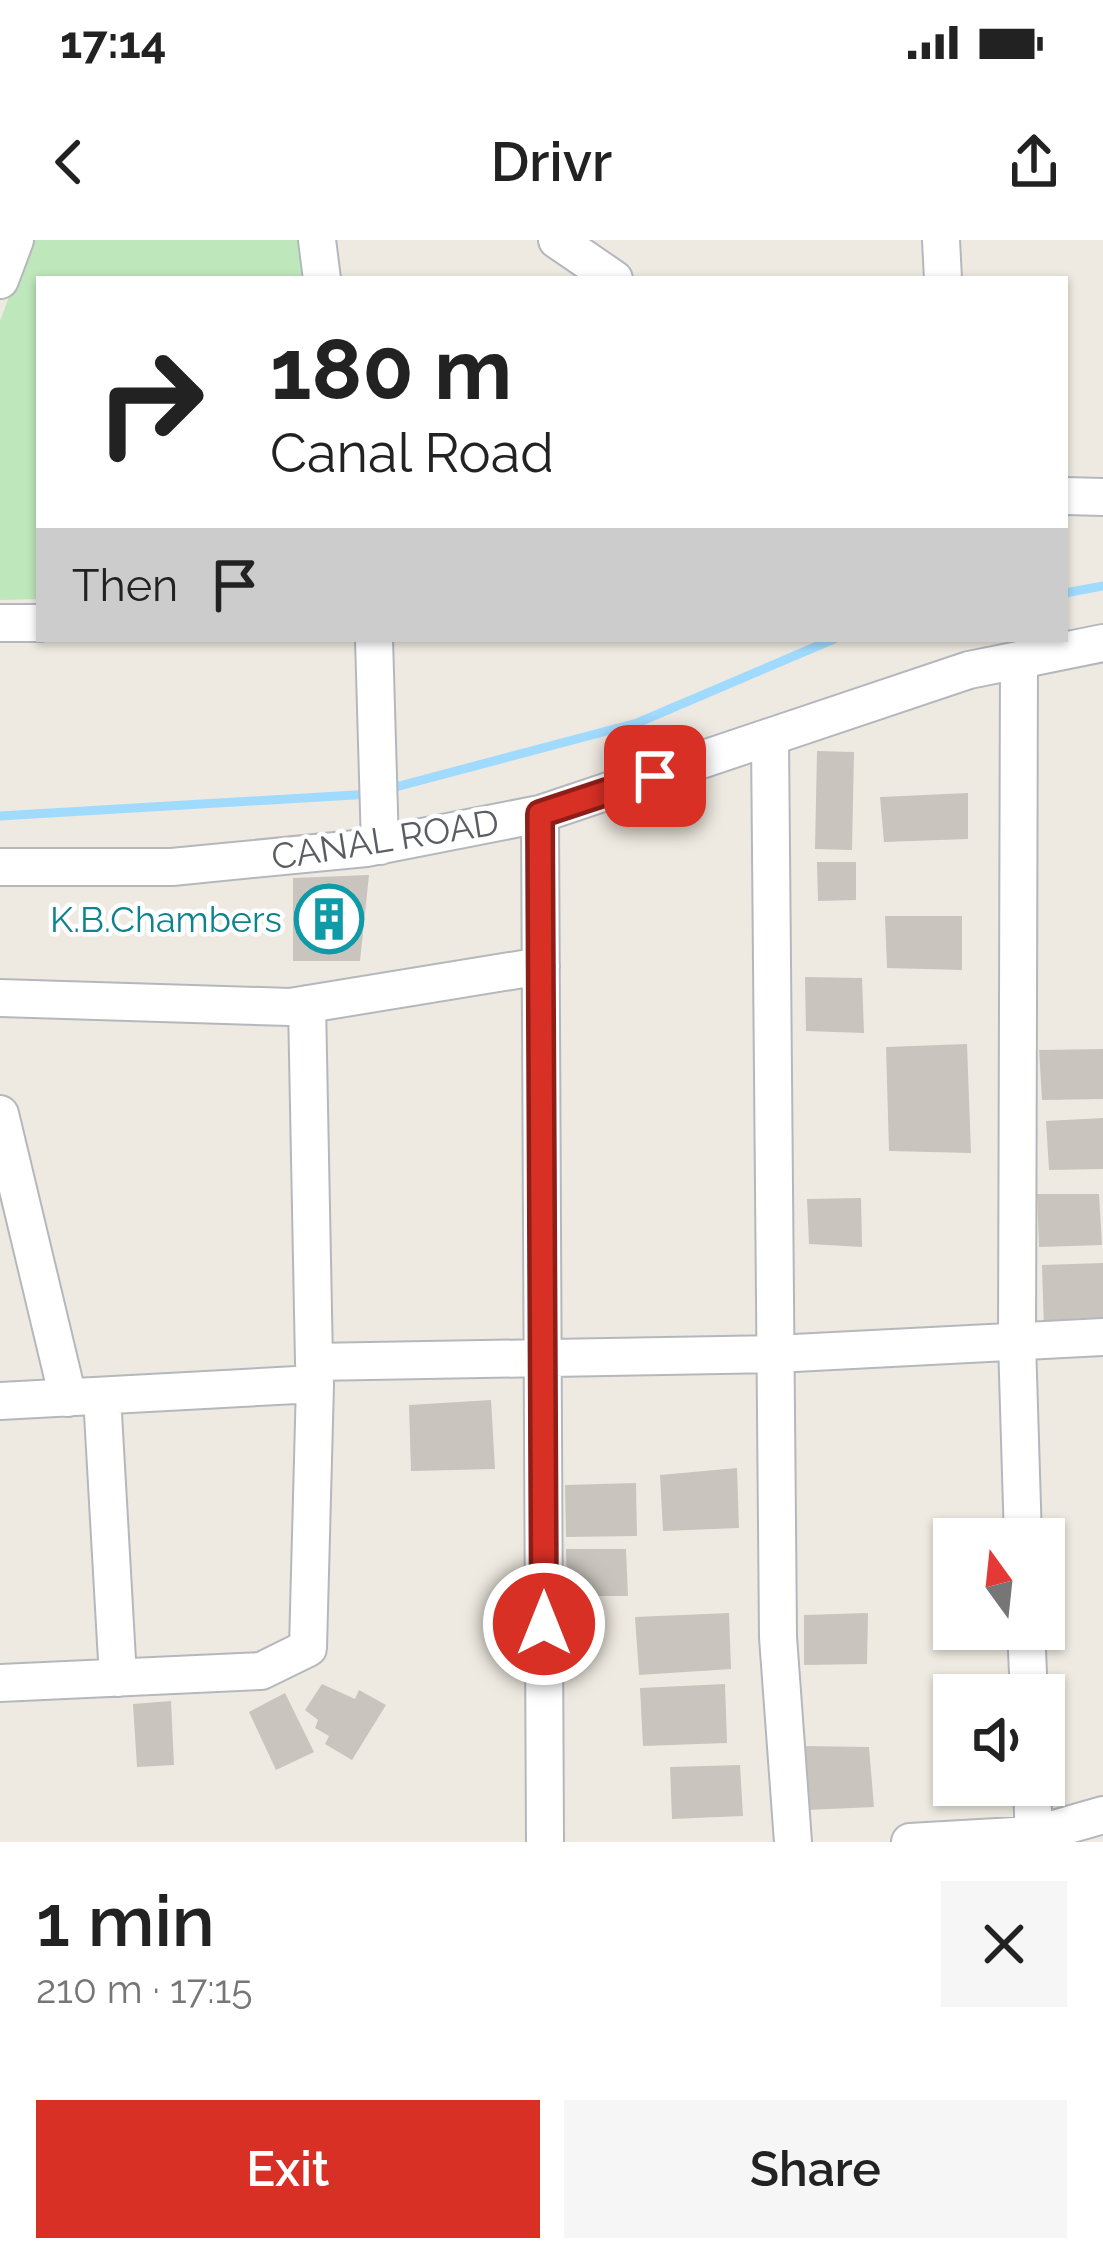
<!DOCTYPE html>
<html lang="en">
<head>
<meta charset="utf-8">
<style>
	body { margin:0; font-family:Raleway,sans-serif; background:#f6f6f6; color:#222; height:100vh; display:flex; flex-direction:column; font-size:45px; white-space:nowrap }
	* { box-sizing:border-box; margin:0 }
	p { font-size:39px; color:#767676 }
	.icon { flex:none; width:66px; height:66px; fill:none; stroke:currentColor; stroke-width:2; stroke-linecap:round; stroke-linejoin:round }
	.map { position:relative; height:1602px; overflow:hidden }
	.panel { display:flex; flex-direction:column; background:#fff; flex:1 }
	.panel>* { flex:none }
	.hud { position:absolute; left:36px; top:36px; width:1032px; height:366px; border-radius:0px; box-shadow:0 3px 9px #0004; background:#fff; color:#222; overflow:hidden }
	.needle { width:78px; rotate:345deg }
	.fabs { position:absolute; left:933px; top:1278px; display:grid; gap:24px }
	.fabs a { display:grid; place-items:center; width:132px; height:132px; border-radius:0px; background:#fff; box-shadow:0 3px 9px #0004; font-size:60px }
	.pin { position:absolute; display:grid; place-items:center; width:102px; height:102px; color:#fff; margin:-51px; border-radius:24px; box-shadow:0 6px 18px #0006 }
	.me { position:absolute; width:132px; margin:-66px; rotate:0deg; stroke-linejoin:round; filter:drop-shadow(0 0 9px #0008) }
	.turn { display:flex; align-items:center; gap:42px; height:252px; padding:0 36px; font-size:54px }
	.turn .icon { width:156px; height:156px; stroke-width:2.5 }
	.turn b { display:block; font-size:84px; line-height:102px }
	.then { display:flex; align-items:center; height:114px; padding:0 36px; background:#0003; gap:24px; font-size:45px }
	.round { display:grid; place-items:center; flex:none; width:126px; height:126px; border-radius:0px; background:#f6f6f6 }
	.overview { display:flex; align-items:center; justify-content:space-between; height:204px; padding:0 36px }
	h1 { font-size:72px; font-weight:600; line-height:90px }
	.action { display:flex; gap:24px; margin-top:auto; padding:24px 36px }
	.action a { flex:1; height:138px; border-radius:0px; background:#d93025; color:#fff; font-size:48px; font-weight:600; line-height:138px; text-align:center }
	.action a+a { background:#f6f6f6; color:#222 }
	.status { display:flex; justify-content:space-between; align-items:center; height:84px; padding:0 60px; background:#fff; direction:ltr }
	.status svg { height:33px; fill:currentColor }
	header { display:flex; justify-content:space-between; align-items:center; height:156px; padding:0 36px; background:#fff; font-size:54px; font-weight:600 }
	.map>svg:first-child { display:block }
	.green { fill:#bee7bb }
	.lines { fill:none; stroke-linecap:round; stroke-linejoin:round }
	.stream { stroke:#a0dbff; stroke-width:9 }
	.building { fill:#c9c5be }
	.street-casing { stroke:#b4b8bd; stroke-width:40 }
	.street { stroke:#fff; stroke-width:36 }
	.route-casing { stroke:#8d1f18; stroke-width:30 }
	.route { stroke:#d93025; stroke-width:21 }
	.labels { text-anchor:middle; stroke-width:9; stroke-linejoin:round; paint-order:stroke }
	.street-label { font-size:36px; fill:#5a5e63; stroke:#fff }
	.culture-label { font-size:36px; fill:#0d838f; stroke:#fff; text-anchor:end }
</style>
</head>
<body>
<div class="status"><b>17:14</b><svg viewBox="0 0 49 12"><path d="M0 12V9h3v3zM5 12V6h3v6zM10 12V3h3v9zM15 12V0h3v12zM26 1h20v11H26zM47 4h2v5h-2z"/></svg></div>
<header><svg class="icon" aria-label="back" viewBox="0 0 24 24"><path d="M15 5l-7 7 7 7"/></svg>Drivr<svg class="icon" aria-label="share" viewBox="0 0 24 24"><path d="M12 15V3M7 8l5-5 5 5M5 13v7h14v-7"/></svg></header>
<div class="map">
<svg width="1103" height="1602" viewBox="0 0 1103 1602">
	<rect width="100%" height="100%" fill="#eeeae1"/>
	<path class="green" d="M30,0H299L305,39H39V359L0,360V81Z"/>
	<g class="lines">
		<path class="stream" d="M1065,353L1103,346
			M388,549L637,483L834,399
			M0,576L372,554"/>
	</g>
	<path class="building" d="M817,511L854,512L852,610L815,609Z
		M968,553V599L884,602L880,557Z
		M817,622H856V660L818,661Z
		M369,635L360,721H293V638Z
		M885,676H962V730L887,728Z
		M805,737L862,738L864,793L806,791Z
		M967,804L971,913L889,911L886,807Z
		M1103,809V859L1042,860L1039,810Z
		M1103,878V929L1049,930L1046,881Z
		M1037,954H1099L1102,1005L1039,1007Z
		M861,958L862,1007L809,1004L807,959Z
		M1103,1023V1087L1044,1090L1042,1025Z
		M491,1160L495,1229L411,1231L409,1165Z
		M737,1228L739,1288L663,1291L660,1235Z
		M636,1243L637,1296L566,1297L565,1245Z
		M566,1309H626L628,1356H567Z
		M729,1373L731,1429L639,1435L635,1377Z
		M868,1373L867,1424L804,1425V1375Z
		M322,1444L355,1459L359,1450L386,1465L352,1520L325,1504L329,1496L315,1488L318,1480L305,1470Z
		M725,1444L727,1503L643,1506L640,1448Z
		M285,1453L314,1512L276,1530L249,1472Z
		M171,1461L174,1525L137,1527L133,1464Z
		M804,1506L869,1507L874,1567L808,1570Z
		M740,1525L743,1576L672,1579L670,1527Z"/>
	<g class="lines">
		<defs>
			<path id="street" d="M317,0L322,39
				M557,0L614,39
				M941,0L943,39
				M0,40L15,0
				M1065,256L1103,257
				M0,383H39
				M374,399L380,606
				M1019,420L1017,1102L1023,1299
				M770,497L778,1397L793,1602
				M540,574L545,1602
				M0,627H172L366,608L540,574L969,430L1103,403
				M0,758L290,767L541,726
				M307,764L314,1122
				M0,874L68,1158
				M102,1156L118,1438
				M0,1161L315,1144L314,1122L775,1114L1103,1097
				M1026,1389L1029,1455
				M0,1443L261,1431L308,1408L315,1144
				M1032,1545L1034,1602
				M910,1602L1033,1595L1103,1575"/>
		</defs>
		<use href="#street" class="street-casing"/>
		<use href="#street" class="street"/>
	</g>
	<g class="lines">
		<defs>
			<path id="route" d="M544,1384L540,574L655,536"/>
		</defs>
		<use href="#route" class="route-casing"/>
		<use href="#route" class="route"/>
	</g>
	<defs>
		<symbol id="building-ring" viewBox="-11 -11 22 22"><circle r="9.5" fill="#fff" stroke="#0f9aa8" stroke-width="1.5"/><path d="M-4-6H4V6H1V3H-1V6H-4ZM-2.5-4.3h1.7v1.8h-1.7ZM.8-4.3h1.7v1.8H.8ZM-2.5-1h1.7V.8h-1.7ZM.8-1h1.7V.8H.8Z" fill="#0f9aa8"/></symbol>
	</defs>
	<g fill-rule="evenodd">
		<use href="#building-ring" x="291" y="641" width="76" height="76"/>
	</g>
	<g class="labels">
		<g class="street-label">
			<text transform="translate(385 599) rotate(-9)" y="13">CANAL ROAD</text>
		</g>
		<g class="culture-label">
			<text x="282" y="692">K.B.Chambers</text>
		</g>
	</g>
</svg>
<div class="fabs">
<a><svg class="needle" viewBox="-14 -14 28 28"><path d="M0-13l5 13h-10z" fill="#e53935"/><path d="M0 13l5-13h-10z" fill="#767676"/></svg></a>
<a><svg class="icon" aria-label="sound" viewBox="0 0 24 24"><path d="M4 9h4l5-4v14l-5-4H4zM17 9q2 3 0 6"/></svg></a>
</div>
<div class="pin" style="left:655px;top:536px;background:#d93025"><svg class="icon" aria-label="arrive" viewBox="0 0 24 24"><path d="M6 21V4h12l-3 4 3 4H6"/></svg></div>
<svg class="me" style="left:544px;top:1384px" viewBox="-20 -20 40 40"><circle r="17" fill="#d93025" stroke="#fff" stroke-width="3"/><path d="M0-11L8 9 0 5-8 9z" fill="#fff"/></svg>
<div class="hud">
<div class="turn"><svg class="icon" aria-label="right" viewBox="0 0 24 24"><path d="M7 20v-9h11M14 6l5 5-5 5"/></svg><div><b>180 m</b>Canal Road</div></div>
<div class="then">Then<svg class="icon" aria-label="arrive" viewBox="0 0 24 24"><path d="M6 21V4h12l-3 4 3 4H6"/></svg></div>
</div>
</div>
<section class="panel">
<div class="overview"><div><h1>1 min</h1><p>210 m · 17:15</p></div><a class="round"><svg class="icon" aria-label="close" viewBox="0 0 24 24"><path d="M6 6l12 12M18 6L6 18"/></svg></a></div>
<div class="action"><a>Exit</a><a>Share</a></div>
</section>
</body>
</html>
